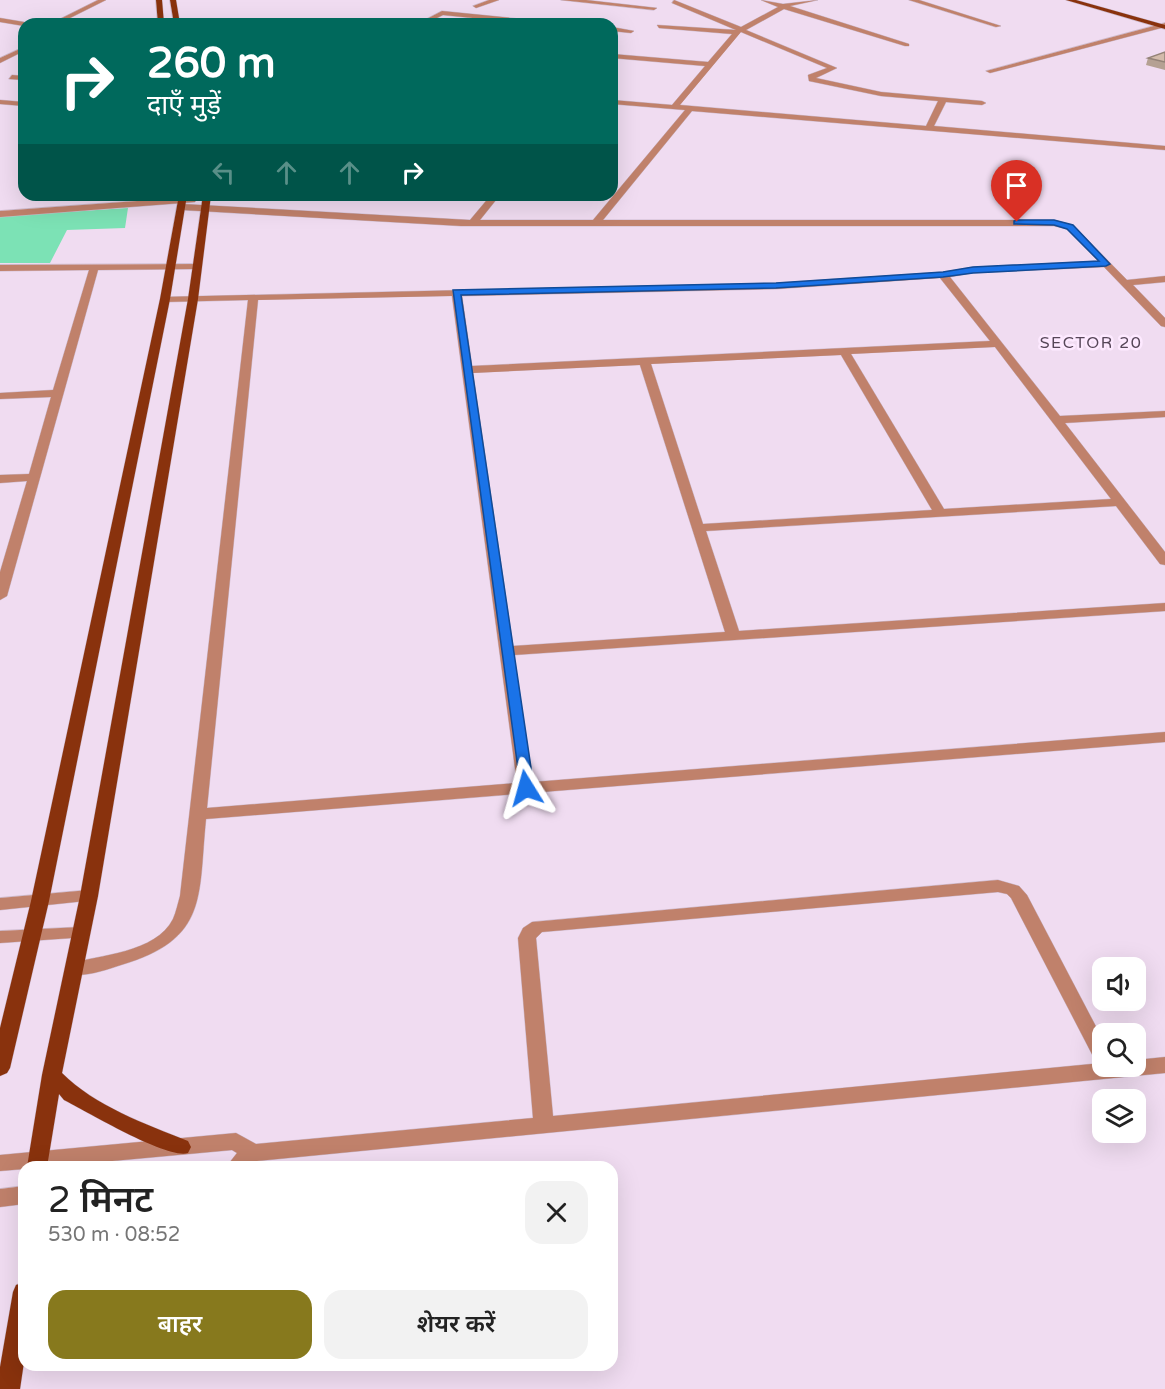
<!DOCTYPE html>
<html lang="hi">
<head>
<meta charset="utf-8">
<style>
	body { margin:0; font-family:"Varela Round","Noto Sans Devanagari",sans-serif; background:#f2f2f2; color:#222; height:100vh; display:flex; flex-direction:column; font-size:22px; white-space:nowrap }
	* { box-sizing:border-box; margin:0 }
	p { font-size:20px; color:#767676 }
	.icon { flex:none; width:33px; height:33px; fill:none; stroke:currentColor; stroke-width:2; stroke-linecap:round; stroke-linejoin:round }
	.map { position:relative; flex:1; overflow:hidden }
	.details { position:absolute; left:18px; top:1161px; width:600px; height:210px; display:flex; flex-direction:column; background:#fff; border-radius:18px; box-shadow:0 6px 24px #0002 }
	.details>* { flex:none }
	.top-card { position:absolute; left:18px; top:18px; width:600px; height:183px; border-radius:18px; box-shadow:0 6px 24px #0002; background:#00695c; color:#fff; overflow:hidden }
	.fabs { position:absolute; left:1092px; top:957px; display:grid; gap:12px }
	.fabs a { display:grid; place-items:center; width:54px; height:54px; border-radius:12px; background:#fff; box-shadow:0 6px 24px #0002; font-size:30px }
	.pin { position:absolute; display:grid; place-items:center; width:51px; height:51px; color:#fff; margin:-62px -26px; border-radius:50% 50% 50% 0; rotate:-45deg; box-shadow:0 0 6px #0007 }
	.pin .icon { rotate:45deg }
	.me { position:absolute; width:66px; margin:-33px; rotate:352deg; stroke-linejoin:round; filter:drop-shadow(0 0 4px #0008) }
	.turn { display:flex; align-items:center; gap:21px; height:126px; padding:0 30px; font-size:27px }
	.turn .icon { width:78px; height:78px; stroke-width:2.5 }
	.turn b { display:block; font-size:42px; line-height:51px }
	.lanes { display:flex; align-items:center; height:57px; padding:0 30px; background:#0003; justify-content:center; gap:30px; direction:ltr }
	.lanes .off { opacity:.35 }
	.round { display:grid; place-items:center; flex:none; width:63px; height:63px; border-radius:18px; background:#f2f2f2 }
	.headline { display:flex; align-items:center; justify-content:space-between; height:102px; padding:0 30px }
	h1 { font-size:36px; font-weight:600; line-height:45px }
	.action { display:flex; gap:12px; margin-top:auto; padding:12px 30px }
	.action a { flex:1; height:69px; border-radius:18px; background:#87791d; color:#fff; font-size:24px; font-weight:600; line-height:69px; text-align:center }
	.action a+a { background:#f2f2f2; color:#222 }
	.map>svg:first-child { display:block }
	.green { fill:#7ce2b5 }
	.lines { fill:none; stroke-linecap:round; stroke-linejoin:round }
	.minor-casing { stroke:#cdbbce; stroke-width:1 }
	.major-casing { stroke:#cdbbce; stroke-width:1 }
	.minor { fill:#c0816b; fill-rule:evenodd }
	.major { fill:#89320d; fill-rule:evenodd }
	.wall { fill:#b5a193 }
	.building { fill:#d3bbab; stroke:#948378; stroke-width:1.5 }
	.route { fill:#1a73e8; stroke:#114b97; stroke-width:1.5 }
	.labels { text-anchor:middle; stroke-width:5; stroke-linejoin:round; paint-order:stroke }
	.far-quarter-label { font-size:16px; letter-spacing:1.5px; fill:#564658; stroke:#fde9ff }
</style>
</head>
<body>
<div class="map">
<svg width="1165" height="1389" viewBox="0 0 1165 1389">
	<rect width="100%" height="100%" fill="#f0dcf1"/>
	<path class="green" d="M128,208L125,228L67,230L50,263H0V216Z"/>
	<g class="lines">
		<defs>
			<path id="minor" d="M98,0H106L58,24H50Z
				M489,0H499L476,8L473,6Z
				M561,0H586L657,8L654,10Z
				M674,0L741,27L778,7L761,0L783,4L818,0L790,6L909,44V46H905L784,9L746,30L837,68L816,78L881,92L982,101L986,103L982,105L946,102L934,126L1165,146V150L692,111L603,220H1054L1073,225L1127,280L1165,276V282L1133,285L1165,318V327L1161,326L1104,267L973,273L950,277L1060,416L1165,411V417L1065,423L1165,552V565L1160,564L1116,506L706,531L739,631L1165,603V611L514,655L533,782L1165,732V742L206,819C198,897 209,939 121,965C106,970 83,978 67,974L65,969L67,964C99,955 156,953 173,919C176,912 178,903 180,896L248,300L165,302L161,301V297L776,283L943,272L973,267L1098,261L1067,229L1054,226H461L182,210L178,207L182,204L470,220L491,195H500L480,220H593L685,110L612,104V100L672,105L705,66L612,58V54L708,62L732,34L659,28L657,25L736,30L672,3ZM741,32L827,68L808,75L809,81L881,96L938,101L926,126L680,105ZM940,278L990,341L472,366L462,296L776,289ZM452,296L517,783L207,808L258,300ZM995,347L1111,499L944,509L851,354ZM841,355L932,510L703,524L651,364ZM640,365L725,632L513,646L473,373Z
				M909,0H919L1001,26L996,27Z
				M442,11L551,22L554,24H531L443,15L425,24H417Z
				M0,18L24,22L27,24L24,26L0,22Z
				M1165,23V27L990,73L986,71Z
				M612,27L634,31L631,33L612,31Z
				M24,47V51L0,63V58Z
				M12,75L24,76V80L9,79Z
				M0,100L24,102V106L0,104Z
				M192,197L196,200L195,202L0,217V211Z
				M199,264V268L196,269L98,270L7,596L0,600V572L27,481L0,483V475L29,474L51,397L0,399V393L53,390L89,270L0,271V265Z
				M998,880L1019,886L1027,895L1102,1038V1062L1095,1060L1011,898L1007,894L998,892L542,932L536,938L553,1116L1102,1063V1066H1136V1060L1165,1057V1073L257,1161L250,1167H226L237,1153L232,1150L47,1167H24V1169L0,1171V1155L236,1133L256,1144L533,1118L518,938L523,928L532,922Z
				M89,890L95,892L98,896L95,900L0,910V898Z
				M81,927L87,929L90,933L87,937L0,943V931Z
				M24,1186V1204L0,1207V1189Z"/>
			<path id="major" d="M156,0H162L164,24H158Z
				M170,0H176L180,24H174Z
				M1066,0H1076L1165,25V29Z
				M179,195H187L170,299L49,901L10,1068L7,1073L0,1076V1028L31,901L160,299Z
				M203,195H211L198,299L98,896L62,1073C95,1106 145,1124 188,1141L191,1147L188,1153C168,1160 86,1111 64,1100L59,1094L47,1167H27L42,1075L80,896L188,299Z
				M24,1282V1362L20,1389H0V1367L13,1292L16,1285Z"/>
		</defs>
		<use href="#minor" class="minor-casing"/>
		<use href="#major" class="major-casing"/>
		<use href="#minor" class="minor"/>
		<use href="#major" class="major"/>
	</g>
	<path class="wall" d="M1165,52V70L1146,65L1148,58Z"/>
	<path class="building" d="M1165,52V62L1148,58Z"/>
	<path class="route" d="M1017,220H1054L1073,225L1110,264L1106,266L973,273L943,277L776,288L461,295L534,788L532,791H521L453,290L776,283L943,272L973,267L1099,261L1067,229L1054,225L1014,224V221Z"/>
	<g class="labels">
		<g class="far-quarter-label">
			<text x="1091" y="348">SECTOR 20</text>
		</g>
	</g>
</svg>
<div class="fabs">
<a><svg class="icon" aria-label="sound" viewBox="0 0 24 24"><path d="M4 9h4l5-4v14l-5-4H4zM17 9q2 3 0 6"/></svg></a>
<a><svg class="icon" aria-label="search" viewBox="0 0 24 24"><circle cx="10" cy="10" r="6"/><path d="M15 15l6 6"/></svg></a>
<a><svg class="icon" aria-label="layers" viewBox="0 0 24 24"><path d="M12 4l9 5-9 5-9-5zM3 14l9 5 9-5"/></svg></a>
</div>
<div class="pin" style="left:1017px;top:222px;background:#d93025"><svg class="icon" aria-label="arrive" viewBox="0 0 24 24"><path d="M6 21V4h12l-3 4 3 4H6"/></svg></div>
<svg class="me" style="left:526px;top:788px" viewBox="-20 -20 40 40"><path d="M0-17L14 15 0 8-14 15z" fill="#1a73e8" stroke="#fff" stroke-width="4"/></svg>
<div class="top-card">
<div class="turn"><svg class="icon" aria-label="right" viewBox="0 0 24 24"><path d="M7 20v-9h11M14 6l5 5-5 5"/></svg><div><b>260 m</b>दाएँ मुड़ें</div></div>
<div class="lanes"><svg class="icon off" aria-label="left" viewBox="0 0 24 24"><path d="M17 20v-9H6M10 6l-5 5 5 5"/></svg><svg class="icon off" aria-label="ahead" viewBox="0 0 24 24"><path d="M12 20V5M6 11l6-6 6 6"/></svg><svg class="icon off" aria-label="ahead" viewBox="0 0 24 24"><path d="M12 20V5M6 11l6-6 6 6"/></svg><svg class="icon" aria-label="right" viewBox="0 0 24 24"><path d="M7 20v-9h11M14 6l5 5-5 5"/></svg></div>
</div>
<section class="details">
<div class="headline"><div><h1>2 मिनट</h1><p>530 m · 08:52</p></div><a class="round"><svg class="icon" aria-label="close" viewBox="0 0 24 24"><path d="M6 6l12 12M18 6L6 18"/></svg></a></div>
<div class="action"><a>बाहर</a><a>शेयर करें</a></div>
</section>
</div>
</body>
</html>
